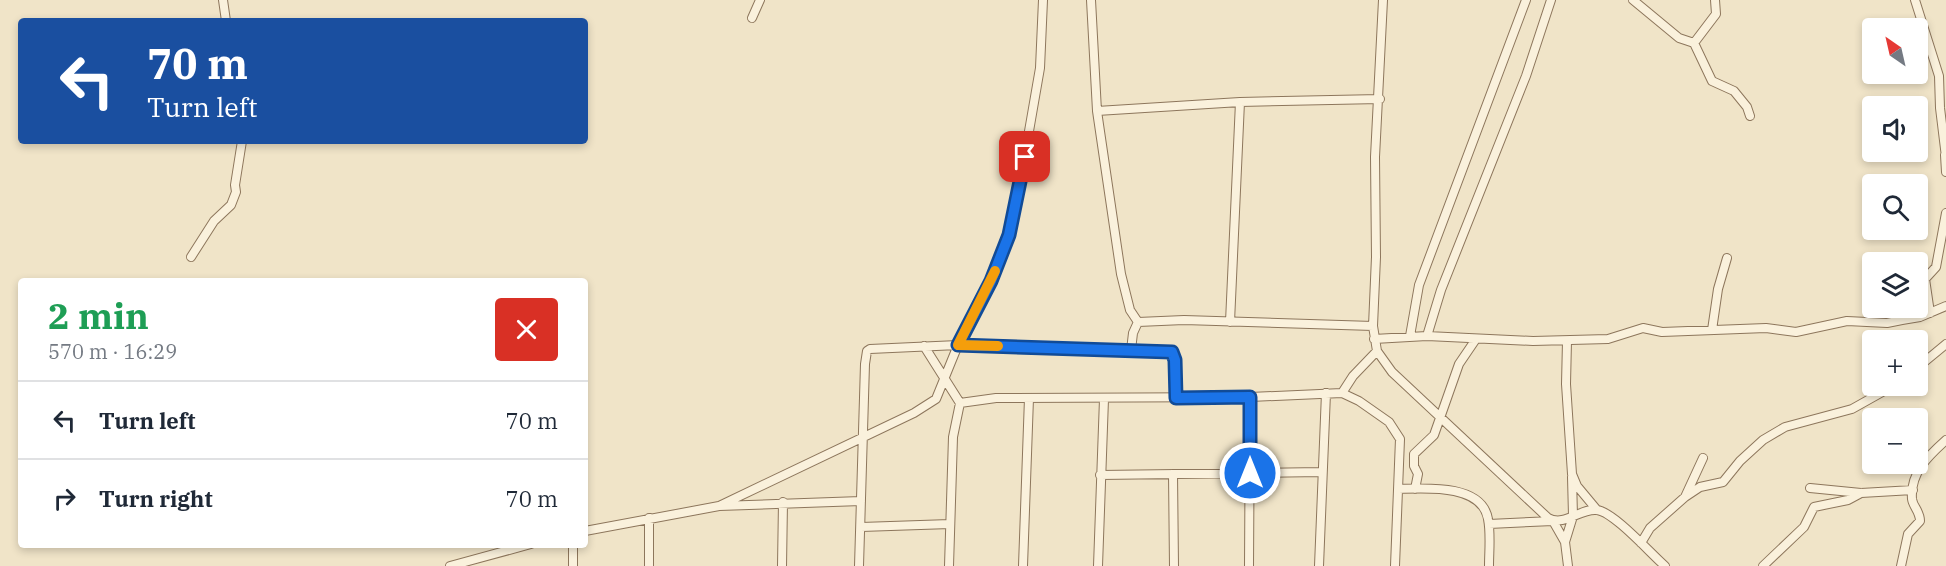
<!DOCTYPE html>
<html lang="en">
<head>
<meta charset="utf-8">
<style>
	body { margin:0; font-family:"IBM Plex Serif",serif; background:#f6f6f7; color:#1f2937; height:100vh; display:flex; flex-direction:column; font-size:22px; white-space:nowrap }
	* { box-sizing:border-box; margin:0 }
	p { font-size:20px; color:#747a83 }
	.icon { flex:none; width:33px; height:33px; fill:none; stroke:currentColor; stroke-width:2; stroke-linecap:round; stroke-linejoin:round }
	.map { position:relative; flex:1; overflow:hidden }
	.drawer { position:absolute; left:18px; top:278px; width:570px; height:270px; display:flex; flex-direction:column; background:#fff; border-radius:6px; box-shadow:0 3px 9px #0003 }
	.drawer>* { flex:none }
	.hud { position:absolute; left:18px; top:18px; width:570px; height:126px; border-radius:6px; box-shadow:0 3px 9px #0003; background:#1a4fa0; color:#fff; overflow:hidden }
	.needle { width:39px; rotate:326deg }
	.fabs { position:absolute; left:1862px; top:18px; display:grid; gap:12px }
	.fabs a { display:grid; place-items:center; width:66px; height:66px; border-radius:6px; background:#fff; box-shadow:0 3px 9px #0003; font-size:30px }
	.pin { position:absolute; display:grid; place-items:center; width:51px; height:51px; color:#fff; margin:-26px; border-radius:12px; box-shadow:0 3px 9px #0006 }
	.me { position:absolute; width:66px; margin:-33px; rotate:0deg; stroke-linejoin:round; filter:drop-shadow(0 0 4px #0008) }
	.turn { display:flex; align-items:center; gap:21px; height:126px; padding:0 30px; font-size:27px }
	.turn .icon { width:78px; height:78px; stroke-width:2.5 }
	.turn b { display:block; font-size:42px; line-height:51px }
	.round { display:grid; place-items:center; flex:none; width:63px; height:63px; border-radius:6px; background:#f6f6f7 }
	.head { display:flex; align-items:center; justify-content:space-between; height:102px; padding:0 30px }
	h1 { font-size:36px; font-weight:800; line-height:45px; color:#1e9e55 }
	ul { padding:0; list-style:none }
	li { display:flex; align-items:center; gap:18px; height:78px; padding:0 30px; border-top:2px solid #e0e1e3 }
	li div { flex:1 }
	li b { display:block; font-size:22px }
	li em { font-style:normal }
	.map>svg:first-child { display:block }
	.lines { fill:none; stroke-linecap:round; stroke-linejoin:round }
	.minor-casing { stroke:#8d765c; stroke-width:10 }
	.minor { stroke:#faf1dc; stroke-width:8 }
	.route-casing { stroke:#114b97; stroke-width:15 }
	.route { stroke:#1a73e8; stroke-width:10 }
	.slow { stroke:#f59e0b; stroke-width:10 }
</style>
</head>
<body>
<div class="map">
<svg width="1946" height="566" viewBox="0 0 1946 566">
	<rect width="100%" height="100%" fill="#f0e4c8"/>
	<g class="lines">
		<defs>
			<path id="minor" d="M223,0L226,21
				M1091,0L1097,111L1121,274L1130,310L1138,322L1184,320L1373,326
				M1383,0L1375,157L1376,257L1373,326L1377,351L1392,372L1548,518C1565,527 1580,508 1597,510C1614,512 1651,554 1665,566
				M1633,0L1679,38L1694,43
				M1915,0L1939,76L1940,108L1946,157
				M752,18L760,0
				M1694,43L1712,81L1734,91L1747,107L1750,116
				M1694,43L1716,14L1715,0
				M1097,111L1240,102L1380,99
				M1945,155L1946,172
				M191,257L214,221L231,205L236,192L235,185L242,141
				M1930,313L1925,279L1936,267L1946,213
				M1230,322L1240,102
				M1712,330L1718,289L1727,258
				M1410,336L1419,285L1526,0
				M1427,336L1441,290L1526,76L1551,0
				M1374,339L1427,336L1533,341L1608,339L1643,328L1662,332L1766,328L1796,332L1847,321L1887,323L1902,320L1920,317L1946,306
				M1567,341L1566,384L1572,474L1577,486L1597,510
				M924,346L960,403
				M1131,350L1133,333L1138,322
				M1917,368L1946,344
				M1342,393L1353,376L1377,351
				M1173,474L1174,566
				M1100,475L1322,472
				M1810,488L1861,493L1913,490
				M1399,489C1427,488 1482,484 1488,519C1491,534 1489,551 1489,566
				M1415,489L1418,474L1414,466V454L1434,435L1459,364L1476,339
				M1685,497L1700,487L1723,482L1740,461L1763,440L1785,427L1852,409L1893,386
				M719,506L914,413L936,399L958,345L991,281L1013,223L1040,68L1043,0
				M649,518V566
				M1489,524L1553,521L1565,542L1568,566
				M861,527L950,524
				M585,531L719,506L861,501
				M1565,542L1573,516L1572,477
				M1641,543L1650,528L1685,497L1703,458
				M450,566L531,544
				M573,566V544
				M782,566L783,502
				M859,566L865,364L867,351L870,349L958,345L1168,351L1174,354L1175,360L1176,398
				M949,566L953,437L960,403L996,398L1250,397L1342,393L1359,401L1389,422L1400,439L1395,566
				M1023,566L1029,398
				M1098,566L1104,399
				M1249,566L1250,397
				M1319,566L1326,393
				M1763,566L1804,527L1814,507L1848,500L1861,493
				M1901,566L1908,534L1920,521C1920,511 1913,507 1912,499C1910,473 1928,456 1946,440"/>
		</defs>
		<use href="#minor" class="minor-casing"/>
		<use href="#minor" class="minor"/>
	</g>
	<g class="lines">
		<defs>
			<path id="route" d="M1025,157L1009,235L991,281L958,345L1172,352L1175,360L1176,398L1250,397V473"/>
		</defs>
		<use href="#route" class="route-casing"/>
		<use href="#route" class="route"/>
		<path class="slow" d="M995,271L958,345L998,346"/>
	</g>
</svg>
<div class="fabs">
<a><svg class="needle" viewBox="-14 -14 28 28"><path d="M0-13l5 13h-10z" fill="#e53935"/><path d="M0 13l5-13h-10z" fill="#747a83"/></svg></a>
<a><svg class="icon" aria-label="sound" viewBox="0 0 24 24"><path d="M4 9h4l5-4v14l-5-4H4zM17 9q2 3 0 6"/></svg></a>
<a><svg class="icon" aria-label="search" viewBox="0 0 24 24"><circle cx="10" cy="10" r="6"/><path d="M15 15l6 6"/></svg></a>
<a><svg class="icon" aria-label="layers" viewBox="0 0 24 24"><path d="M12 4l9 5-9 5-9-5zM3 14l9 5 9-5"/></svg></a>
<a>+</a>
<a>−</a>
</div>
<div class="pin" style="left:1025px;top:157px;background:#d93025"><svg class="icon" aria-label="arrive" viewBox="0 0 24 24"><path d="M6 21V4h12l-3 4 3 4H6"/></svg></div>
<svg class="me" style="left:1250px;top:473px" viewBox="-20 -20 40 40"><circle r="17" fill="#1a73e8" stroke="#fff" stroke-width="3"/><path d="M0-11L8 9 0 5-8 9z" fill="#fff"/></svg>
<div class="hud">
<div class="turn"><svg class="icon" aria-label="left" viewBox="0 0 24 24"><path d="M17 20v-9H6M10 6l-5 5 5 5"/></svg><div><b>70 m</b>Turn left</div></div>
</div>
<section class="drawer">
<div class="head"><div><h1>2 min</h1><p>570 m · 16:29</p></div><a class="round" style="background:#d93025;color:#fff"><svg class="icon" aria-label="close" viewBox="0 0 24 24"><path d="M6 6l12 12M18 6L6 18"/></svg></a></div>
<ul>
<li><svg class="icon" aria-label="left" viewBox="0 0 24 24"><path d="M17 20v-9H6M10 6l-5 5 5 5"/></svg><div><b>Turn left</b></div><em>70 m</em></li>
<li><svg class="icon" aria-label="right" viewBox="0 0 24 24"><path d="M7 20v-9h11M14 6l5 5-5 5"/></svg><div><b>Turn right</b></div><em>70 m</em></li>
</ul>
</section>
</div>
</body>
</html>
